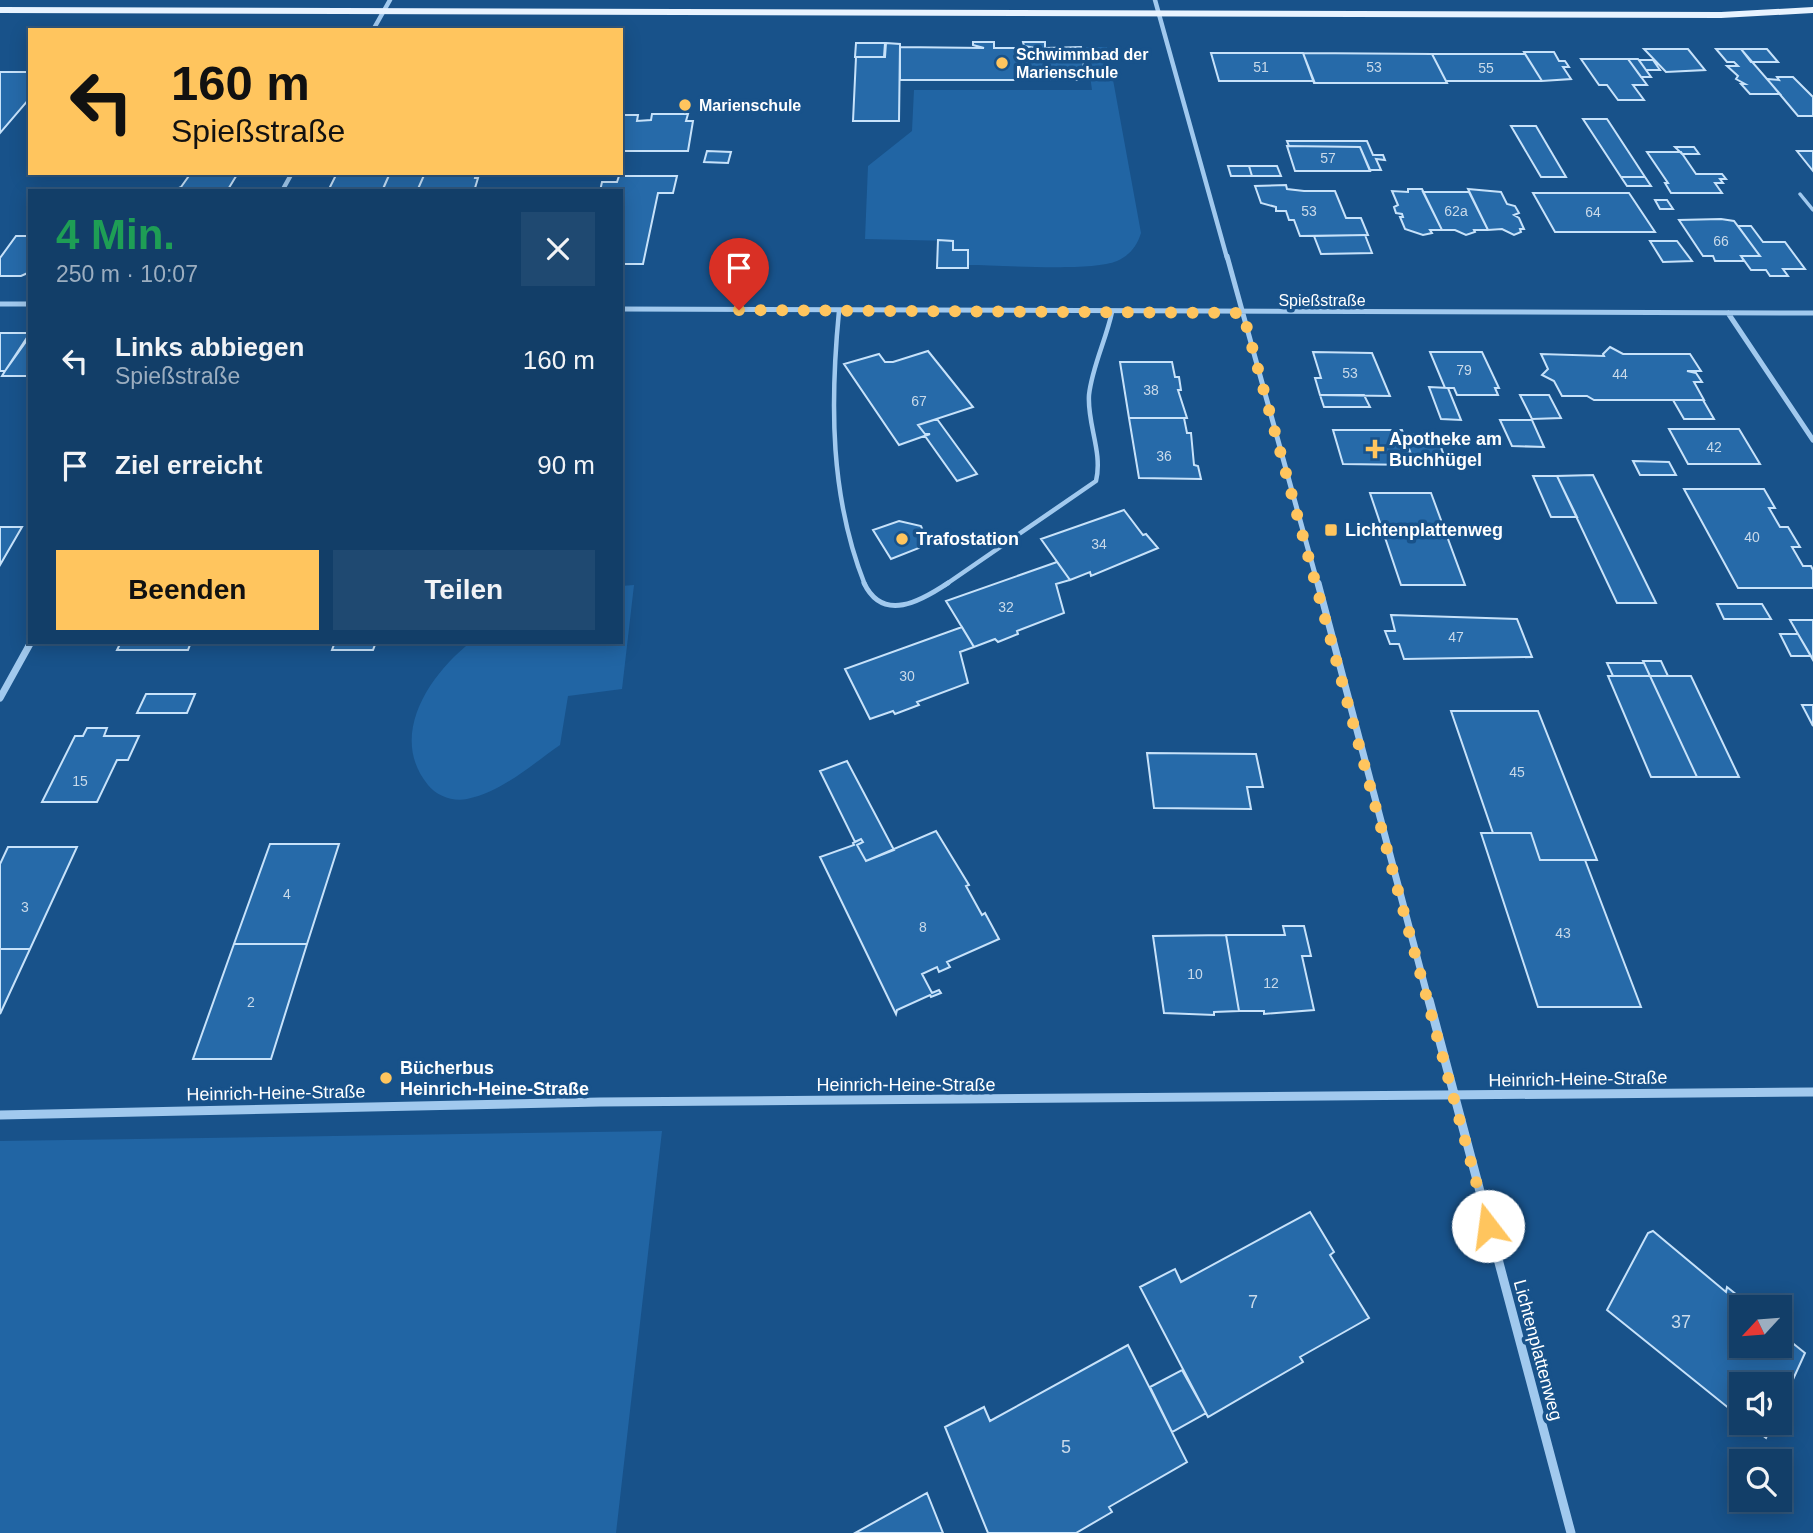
<!DOCTYPE html>
<html lang="de">
<head>
<meta charset="utf-8">
<style>
	body { margin:0; font-family:Helvetica,sans-serif; background:#1f4971; color:#f1f3f6; height:100vh; display:flex; flex-direction:column; font-size:26px; white-space:nowrap }
	* { box-sizing:border-box; margin:0 }
	p { font-size:23px; color:#9caec0 }
	.icon { flex:none; width:38px; height:38px; fill:none; stroke:currentColor; stroke-width:2; stroke-linecap:round; stroke-linejoin:round }
	.map { position:relative; flex:1; overflow:hidden }
	.details { position:absolute; left:28px; top:189px; width:595px; height:455px; display:flex; flex-direction:column; background:#123e68; border-radius:0px; box-shadow:0 4px 18px #0003,0 0 0 2px #31577c }
	.details>* { flex:none }
	.hud { position:absolute; left:28px; top:28px; width:595px; height:147px; border-radius:0px; box-shadow:0 4px 18px #0003,0 0 0 2px #31577c; background:#ffc55e; color:#111; overflow:hidden }
	.needle { width:46px; rotate:244deg }
	.controls { position:absolute; left:1729px; top:1295px; display:grid; gap:14px }
	.controls a { display:grid; place-items:center; width:63px; height:63px; border-radius:0px; background:#123e68; box-shadow:0 4px 18px #0003,0 0 0 2px #31577c; font-size:35px }
	.pin { position:absolute; display:grid; place-items:center; width:60px; height:60px; color:#fff; margin:-72px -30px; border-radius:50% 50% 50% 0; rotate:-45deg; box-shadow:0 0 7px #0007 }
	.pin .icon { rotate:45deg }
	.me { position:absolute; width:77px; margin:-38px; rotate:345deg; stroke-linejoin:round; filter:drop-shadow(0 0 5px #0008) }
	.turn { display:flex; align-items:center; gap:24px; height:147px; padding:0 28px; font-size:32px }
	.turn .icon { width:91px; height:91px; stroke-width:2.5 }
	.turn b { display:block; font-size:49px; line-height:60px }
	.round { display:grid; place-items:center; flex:none; width:74px; height:74px; border-radius:0px; background:#1f4971 }
	.headline { display:flex; align-items:center; justify-content:space-between; height:119px; padding:0 28px }
	h1 { font-size:42px; font-weight:700; line-height:52px; color:#1e9e55 }
	.primary-button { display:flex; gap:14px; margin-top:auto; padding:14px 28px }
	.primary-button a { flex:1; height:80px; border-radius:0px; background:#ffc55e; color:#111; font-size:28px; font-weight:700; line-height:80px; text-align:center }
	.primary-button a+a { background:#1f4971; color:#f1f3f6 }
	ul { padding:0; list-style:none }
	li { display:flex; align-items:center; gap:21px; height:105px; padding:0 28px }
	li div { flex:1 }
	li b { display:block; font-size:26px }
	li em { font-style:normal }
	.map>svg:first-child { display:block }
	.green { fill:#2165a4 }
	.building { fill:#266aa9; stroke:#c7e2fa; stroke-width:2 }
	.lines { fill:none; stroke-linecap:round; stroke-linejoin:round }
	.service-far2 { stroke:#a1c9ee; stroke-width:3.5 }
	.service-far1 { stroke:#a1c9ee; stroke-width:4.5 }
	.service { stroke:#a1c9ee; stroke-width:5 }
	.minor-far3 { stroke:#a1c9ee; stroke-width:4.5 }
	.minor-far2 { stroke:#a1c9ee; stroke-width:5 }
	.minor-far1 { stroke:#a1c9ee; stroke-width:7 }
	.minor { stroke:#a1c9ee; stroke-width:9 }
	.primary { fill:#e8f3ff; fill-rule:evenodd }
	.route { stroke:#ffc55e; stroke-width:12; stroke-dasharray:0 21.6 }
	.poi-dot { fill:#ffc55e; stroke:#18528a; stroke-width:2.5 }
	.labels { text-anchor:middle; stroke-width:7; stroke-linejoin:round; paint-order:stroke }
	.number-label { font-size:14px; fill:#c9daea }
	.far-poi-label { font-size:16px; font-weight:bold; fill:#fff; stroke:#18528a; text-anchor:start }
	.far-street-label { font-size:16px; fill:#fff; stroke:#18528a }
	.poi-label { font-size:18px; font-weight:bold; fill:#fff; stroke:#18528a; text-anchor:start }
	.street-label { font-size:18px; fill:#fff; stroke:#18528a }
	.near-number-label { font-size:18px; fill:#c9daea }
</style>
</head>
<body>
<div class="map">
<svg width="1813" height="1533" viewBox="0 0 1813 1533">
	<rect width="100%" height="100%" fill="#18528a"/>
	<path class="green" d="M1086,47H1107L1141,233C1137,246 1130,255 1117,261C1091,272 1001,265 968,265V250H953L952,241L865,239L868,166L912,131L914,90H1092Z
		M634,585L622,689L568,696L560,745C531,765 502,792 467,799C453,802 437,796 428,785C388,736 429,675 471,642H621V586Z
		M662,1131L616,1533H0V1141Z"/>
	<path class="building" d="M973,42H994V48H1036L1024,46L1023,42H1045V48L1081,47L1086,80H900V47L984,48L973,45Z
		M856,43H885L884,57H855Z
		M886,43L900,44L899,121H853L856,57H885Z
		M1644,49H1688L1705,70L1666,72Z
		M1716,49H1741L1780,94H1750L1741,84H1745L1736,79L1738,76L1727,66H1738L1734,62H1727Z
		M1741,49H1767L1778,62H1751Z
		M1524,52H1554L1559,61H1565L1569,67H1563L1571,79L1542,81Z
		M1211,53H1303L1314,81H1219Z
		M1303,53L1432,54L1447,83H1314Z
		M1432,54H1525L1542,81H1446Z
		M1581,59H1628L1647,85H1633L1644,100H1618L1607,85H1599Z
		M1628,59H1638L1651,77H1641Z
		M1639,60H1653L1660,70H1646Z
		M0,72H30V98L0,133Z
		M1777,77H1793L1813,97V116H1798L1767,79L1779,80Z
		M652,114H688L686,121H693L688,151H621V115H638L637,121L651,120Z
		M1583,119H1607L1645,177H1621Z
		M1511,126H1536L1566,177H1541Z
		M1287,141H1367L1373,155H1383L1385,160L1376,159L1381,170H1370L1360,147L1289,146Z
		M1287,146L1360,147L1370,171H1295Z
		M1675,147H1694L1699,154H1682Z
		M707,151L731,152L728,163L704,162Z
		M1797,151H1813V171Z
		M1647,152H1681L1696,174H1722L1726,179H1720L1723,183H1715L1722,193H1671L1665,183H1668Z
		M1228,166H1249L1252,176H1231Z
		M1249,166H1277L1281,176H1252Z
		M191,173H238L227,191H173L181,187Z
		M337,173H390L382,191H328Z
		M390,173H425L418,189H383Z
		M425,173H476L475,178H478L475,188L469,191H417Z
		M619,176H677L673,193H658L643,264H621V191H600L602,182H617Z
		M1621,177H1645L1651,186H1627Z
		M1286,185L1287,189L1304,191H1335L1346,218H1361L1368,235L1300,236L1294,220H1289L1286,211H1276V207L1261,203L1255,186Z
		M46,189L135,190L44,191Z
		M1408,189H1422L1442,230H1430L1432,233L1423,235L1405,229L1400,217H1403L1402,214L1396,213L1394,207L1398,205L1392,191L1408,192Z
		M1468,189L1501,192L1507,204L1515,206L1519,213L1514,215L1519,218L1524,229H1520L1521,232L1514,235L1502,229L1488,230Z
		M1423,192H1469L1488,230H1474L1475,232L1466,235L1455,230H1442Z
		M1533,193H1629L1655,232H1555Z
		M1655,200H1667L1673,209H1660Z
		M1721,219L1734,221L1760,256H1741L1744,261H1715L1713,256H1703L1679,220Z
		M1738,226H1751L1763,242H1785L1805,269H1783L1788,276H1770L1766,270H1751L1741,256H1760Z
		M1365,235L1372,253L1321,254L1314,236Z
		M16,236H30V272L21,276H0V258Z
		M938,240L953,241V250H968V268H937Z
		M1650,241H1677L1692,261L1663,262Z
		M0,333H30L5,371H0Z
		M30,336V376H2L5,371Z
		M1610,347L1623,354H1690L1701,371H1687L1696,373L1702,382H1694L1704,400H1594L1587,396H1562L1554,381L1542,375L1548,369L1541,354L1604,356L1603,354Z
		M928,351L973,407L918,425L925,434H930L899,445L844,364L879,354L885,362H893Z
		M1313,352L1372,353L1390,396L1320,395L1315,378H1321Z
		M1430,352H1482L1499,388H1495L1498,395H1457L1454,388H1445Z
		M1120,362H1172L1175,377H1179L1181,390H1178L1187,418H1129Z
		M1429,387L1448,388L1461,420L1441,419Z
		M1320,395H1364L1370,407H1324Z
		M1520,395H1549L1561,418L1532,419Z
		M1673,400H1703L1714,419H1684Z
		M1129,418H1184L1187,433H1191L1194,465L1198,466L1201,479L1139,478Z
		M937,419L977,474L957,481L925,436L930,434H925L918,425Z
		M1500,420H1532L1544,447L1512,446Z
		M1669,429H1739L1760,464H1688Z
		M1333,430H1402L1415,465L1343,464Z
		M1403,434H1436L1446,461H1413Z
		M1633,461L1669,462L1676,475H1640Z
		M1593,475L1656,603H1617L1557,476Z
		M1533,476H1557L1577,517H1551Z
		M1684,489H1764L1775,508H1769L1780,527H1788L1800,547H1792L1803,566H1811L1813,570V588H1738Z
		M1370,493H1431L1465,585H1401Z
		M1124,510L1143,535L1146,534L1158,548L1091,576L1090,572L1070,580L1041,539Z
		M899,521L921,526L926,538L919,548L891,559L873,530Z
		M0,527H22L0,565Z
		M1057,562L1070,580L1056,584L1064,613L1017,631L1018,634L998,642L995,639L974,647L946,601Z
		M1717,604H1762L1771,619H1724Z
		M1391,615L1517,619L1532,657L1404,659L1399,644H1390L1385,631H1395Z
		M1790,620H1813V660L1798,634Z
		M962,627L974,647L960,652L968,683L917,702L919,705L895,714L893,711L870,719L845,669Z
		M1780,634H1798L1811,656H1791Z
		M121,642H191L188,650H117Z
		M335,642H376L373,650H332Z
		M1643,661H1661L1668,676H1650Z
		M1607,663H1644L1650,676H1613Z
		M1608,676H1650L1697,777H1651Z
		M1650,676H1691L1739,777H1697Z
		M146,694H195L187,713H137Z
		M1802,705H1813V726Z
		M1451,711H1538L1597,860H1540L1531,833H1493Z
		M87,728H107L104,736H139L128,760H117L97,802H42L75,736H83Z
		M1147,753L1256,754L1263,787H1247L1251,809L1154,808Z
		M847,761L894,850L866,861L857,845L863,842L861,839L855,842L820,771Z
		M936,831L969,885L966,886L982,915L985,913L999,939L947,962L950,967L939,972L937,967L922,974L932,993L939,990L941,993L931,997L930,995L897,1010L896,1014L820,857L854,845L853,843L861,839L863,842L857,845L866,861Z
		M1481,833H1531L1540,860H1585L1641,1007H1538Z
		M270,844H339L307,944H234Z
		M8,847H77L30,949H0V864Z
		M1283,926H1304L1311,956H1302L1314,1010L1264,1014V1011H1239L1226,935H1285Z
		M1226,935L1239,1011L1214,1012V1015L1164,1013L1153,936Z
		M234,944H307L271,1059H193Z
		M0,949H30L0,1014Z
		M1310,1212L1334,1252L1330,1255L1369,1318L1300,1357L1303,1362L1208,1417L1140,1287L1175,1269L1181,1282Z
		M1653,1231L1726,1292L1727,1287L1752,1307H1741V1346H1780V1333L1805,1353L1780,1408V1384H1741V1418L1607,1310L1648,1233Z
		M1128,1345L1187,1462L1109,1507L1112,1512L1076,1533H988L945,1427L984,1407L990,1421Z
		M1182,1370L1206,1413L1172,1432L1150,1387Z
		M1747,1423H1773L1766,1438Z
		M927,1493L943,1533H855Z"/>
	<g class="lines">
		<path class="service-far2" d="M1800,194L1813,210"/>
		<path class="service-far1" d="M839,311C830,404 830,497 865,585
			M945,585L1096,481C1103,452 1087,424 1089,395C1092,367 1106,340 1112,312"/>
		<path class="service" d="M864,583C883,623 921,601 948,583"/>
		<path class="minor-far3" d="M1155,0L1227,258
			M373,30L390,0
			M282,191L292,173"/>
		<path class="minor-far2" d="M1227,256L1318,585
			M0,304H30
			M621,309L1813,313
			M1728,313L1813,440"/>
		<path class="minor-far1" d="M1318,583L1429,1002
			M0,698L31,642"/>
		<path class="minor" d="M1429,1000L1571,1533
			M0,1115L600,1102L1813,1092"/>
		<path class="primary" d="M0,7L1721,12L1813,7V13L1721,18L0,13Z"/>
	</g>
	<g class="lines">
		<path class="route" d="M739,310L1243,313L1488,1226"/>
	</g>
	<g class="poi-dot">
		<circle cx="1002" cy="63" r="7"/>
		<circle cx="685" cy="105" r="7"/>
		<path d="M1371.5 438.5h7v7h7v7h-7v7h-7v-7h-7v-7h7z"/>
		<rect x="1324" y="523" width="14" height="14" rx="3.5"/>
		<circle cx="902" cy="539" r="7"/>
		<circle cx="386" cy="1078" r="7"/>
	</g>
	<g class="labels">
		<g class="number-label">
			<text x="1261" y="72">51</text>
			<text x="1374" y="72">53</text>
			<text x="1486" y="73">55</text>
			<text x="1328" y="163">57</text>
			<text x="1309" y="216">53</text>
			<text x="1456" y="216">62a</text>
			<text x="1593" y="217">64</text>
			<text x="1721" y="246">66</text>
			<text x="1464" y="375">79</text>
			<text x="1350" y="378">53</text>
			<text x="1620" y="379">44</text>
			<text x="1151" y="395">38</text>
			<text x="919" y="406">67</text>
			<text x="1714" y="452">42</text>
			<text x="1164" y="461">36</text>
			<text x="1752" y="542">40</text>
			<text x="1099" y="549">34</text>
			<text x="1006" y="612">32</text>
			<text x="1456" y="642">47</text>
			<text x="907" y="681">30</text>
			<text x="1517" y="777">45</text>
			<text x="80" y="786">15</text>
			<text x="287" y="899">4</text>
			<text x="25" y="912">3</text>
			<text x="923" y="932">8</text>
			<text x="1563" y="938">43</text>
			<text x="1195" y="979">10</text>
			<text x="1271" y="988">12</text>
			<text x="251" y="1007">2</text>
		</g>
		<g class="far-poi-label">
			<text x="1016" y="60">Schwimmbad der<tspan x="1016" dy="18">Marienschule</tspan></text>
			<text x="699" y="111">Marienschule</text>
		</g>
		<g class="far-street-label">
			<text x="1322" y="306">Spießstraße</text>
		</g>
		<g class="poi-label">
			<text x="1389" y="445">Apotheke am<tspan x="1389" dy="21">Buchhügel</tspan></text>
			<text x="1345" y="536">Lichtenplattenweg</text>
			<text x="916" y="545">Trafostation</text>
			<text x="400" y="1074">Bücherbus<tspan x="400" dy="21">Heinrich-Heine-Straße</tspan></text>
		</g>
		<g class="street-label">
			<text transform="translate(1578 1079) rotate(-1)" y="6">Heinrich-Heine-Straße</text>
			<text x="906" y="1091">Heinrich-Heine-Straße</text>
			<text transform="translate(276 1093) rotate(-1)" y="6">Heinrich-Heine-Straße</text>
			<text transform="translate(1538 1350) rotate(75)" y="6">Lichtenplattenweg</text>
		</g>
		<g class="near-number-label">
			<text x="1253" y="1308">7</text>
			<text x="1681" y="1328">37</text>
			<text x="1066" y="1453">5</text>
		</g>
	</g>
</svg>
<div class="controls">
<a><svg class="needle" viewBox="-14 -14 28 28"><path d="M0-13l5 13h-10z" fill="#e53935"/><path d="M0 13l5-13h-10z" fill="#9caec0"/></svg></a>
<a><svg class="icon" aria-label="sound" viewBox="0 0 24 24"><path d="M4 9h4l5-4v14l-5-4H4zM17 9q2 3 0 6"/></svg></a>
<a><svg class="icon" aria-label="search" viewBox="0 0 24 24"><circle cx="10" cy="10" r="6"/><path d="M15 15l6 6"/></svg></a>
</div>
<div class="pin" style="left:739px;top:310px;background:#d93025"><svg class="icon" aria-label="arrive" viewBox="0 0 24 24"><path d="M6 21V4h12l-3 4 3 4H6"/></svg></div>
<svg class="me" style="left:1488px;top:1226px" viewBox="-20 -20 40 40"><circle r="19" fill="#fff"/><path d="M0-13L10 11 0 6-10 11z" fill="#ffc55e"/></svg>
<div class="hud">
<div class="turn"><svg class="icon" aria-label="left" viewBox="0 0 24 24"><path d="M17 20v-9H6M10 6l-5 5 5 5"/></svg><div><b>160 m</b>Spießstraße</div></div>
</div>
<section class="details">
<div class="headline"><div><h1>4 Min.</h1><p>250 m · 10:07</p></div><a class="round"><svg class="icon" aria-label="close" viewBox="0 0 24 24"><path d="M6 6l12 12M18 6L6 18"/></svg></a></div>
<ul>
<li><svg class="icon" aria-label="left" viewBox="0 0 24 24"><path d="M17 20v-9H6M10 6l-5 5 5 5"/></svg><div><b>Links abbiegen</b><p>Spießstraße</p></div><em>160 m</em></li>
<li><svg class="icon" aria-label="arrive" viewBox="0 0 24 24"><path d="M6 21V4h12l-3 4 3 4H6"/></svg><div><b>Ziel erreicht</b></div><em>90 m</em></li>
</ul>
<div class="primary-button"><a>Beenden</a><a>Teilen</a></div>
</section>
</div>
</body>
</html>
